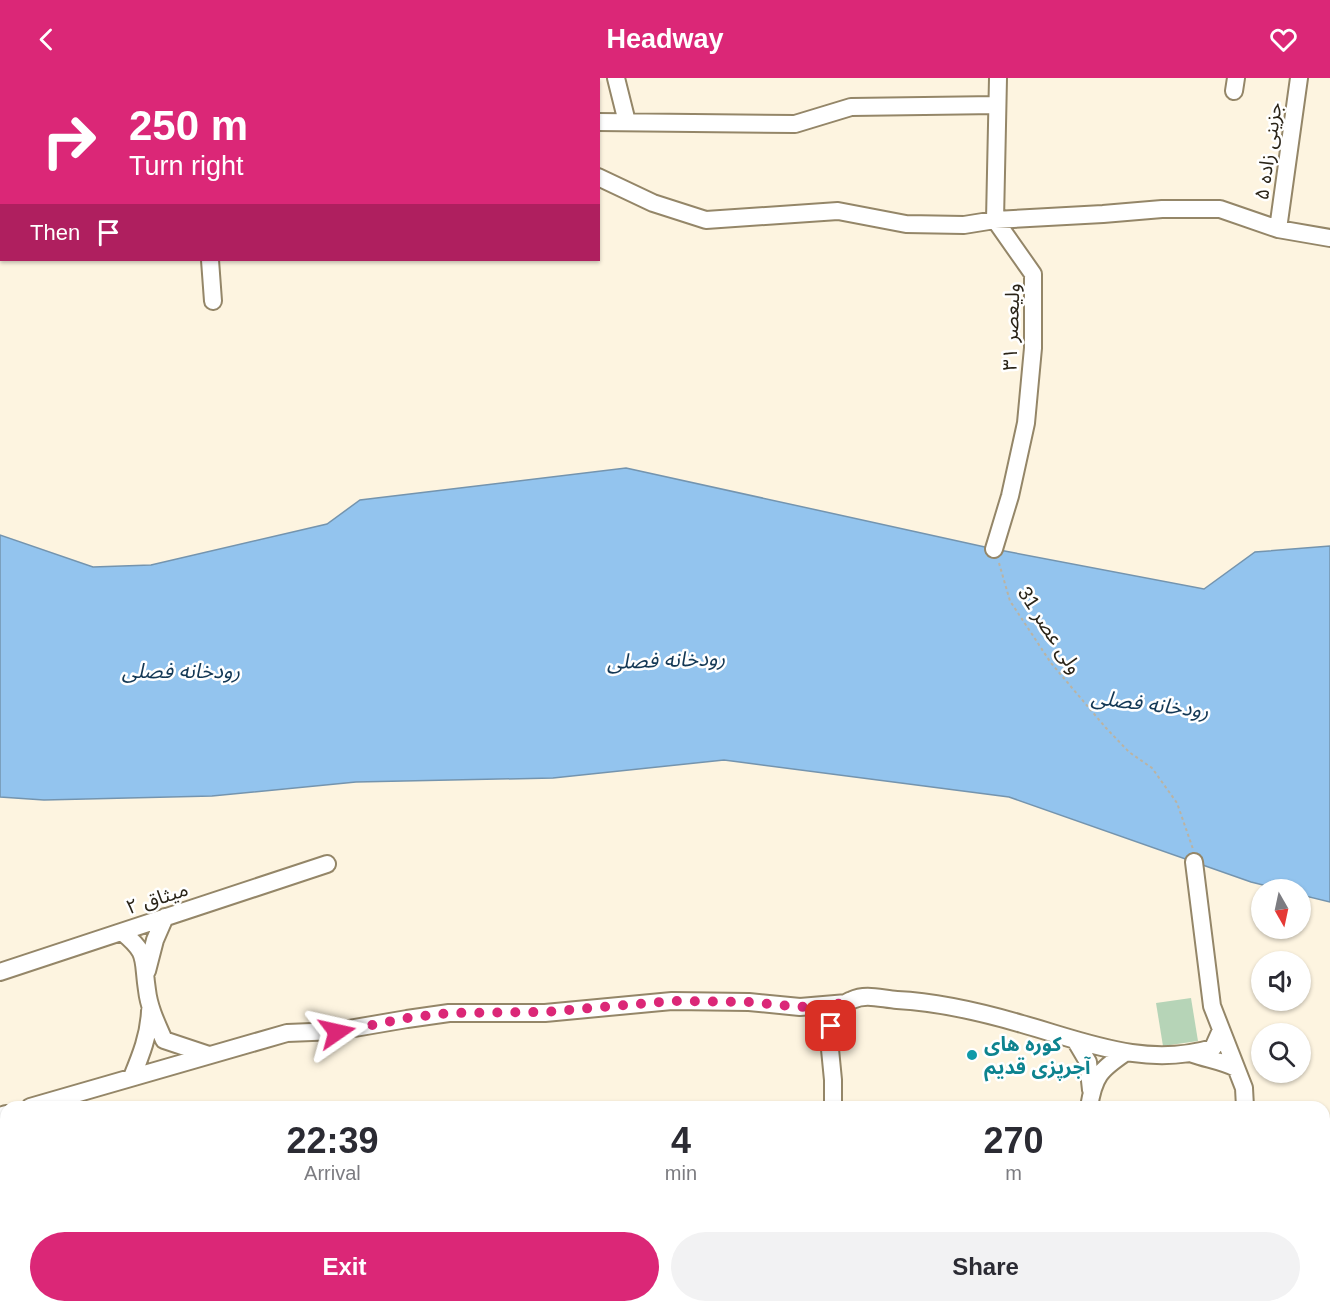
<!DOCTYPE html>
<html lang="en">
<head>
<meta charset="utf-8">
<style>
	body { margin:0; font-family:Helvetica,"Noto Sans Arabic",sans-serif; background:#f2f2f3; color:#2b2b33; height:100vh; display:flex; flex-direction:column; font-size:22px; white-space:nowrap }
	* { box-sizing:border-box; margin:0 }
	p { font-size:20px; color:#7c7c81 }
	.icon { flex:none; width:33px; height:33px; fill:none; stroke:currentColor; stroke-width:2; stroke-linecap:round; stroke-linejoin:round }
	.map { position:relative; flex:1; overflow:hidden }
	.side { position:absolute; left:0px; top:1023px; width:1330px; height:212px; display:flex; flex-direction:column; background:#fff; border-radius:18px 18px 0 0; box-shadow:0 2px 4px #0004 }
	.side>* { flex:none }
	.guide { position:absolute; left:0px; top:0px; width:600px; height:183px; box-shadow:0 2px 4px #0004; background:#db2777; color:#fff; overflow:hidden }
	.needle { width:39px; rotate:171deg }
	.fabs { position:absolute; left:1251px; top:801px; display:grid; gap:12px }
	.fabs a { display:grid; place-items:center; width:60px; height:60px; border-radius:50%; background:#fff; box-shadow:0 2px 4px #0004; font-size:30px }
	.pin { position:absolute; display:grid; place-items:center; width:51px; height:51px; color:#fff; margin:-26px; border-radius:12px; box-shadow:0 3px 9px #0006 }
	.me { position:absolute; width:66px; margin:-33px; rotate:79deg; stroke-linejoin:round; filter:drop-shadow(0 0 4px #0008) }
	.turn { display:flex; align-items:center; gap:21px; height:126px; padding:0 30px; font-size:27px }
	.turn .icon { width:78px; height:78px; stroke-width:2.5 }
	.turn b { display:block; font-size:42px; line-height:51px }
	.then { display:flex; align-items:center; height:57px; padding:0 30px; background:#0003; gap:12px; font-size:22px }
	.eta { display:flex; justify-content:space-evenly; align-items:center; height:102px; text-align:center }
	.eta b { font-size:36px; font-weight:700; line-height:42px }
	.primary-button { display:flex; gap:12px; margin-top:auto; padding:12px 30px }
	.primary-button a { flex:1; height:69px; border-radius:36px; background:#db2777; color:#fff; font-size:24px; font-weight:700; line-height:69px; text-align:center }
	.primary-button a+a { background:#f2f2f3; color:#2b2b33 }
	header { display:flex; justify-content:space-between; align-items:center; height:78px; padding:0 30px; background:#db2777; color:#fff; font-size:27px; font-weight:700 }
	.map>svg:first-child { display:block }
	.green { fill:#b6d4b7 }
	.water { fill:#93c4ee; stroke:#7494ae; stroke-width:1.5 }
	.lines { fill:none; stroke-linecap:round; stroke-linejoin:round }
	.minor-casing { stroke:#948668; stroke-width:20 }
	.path { stroke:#bbb3a2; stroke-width:2; stroke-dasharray:3 3; stroke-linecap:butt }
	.minor { stroke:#fff; stroke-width:16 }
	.route { stroke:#db2777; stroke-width:10; stroke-dasharray:0 18 }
	.culture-dot { fill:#0f9aa8; stroke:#fff; stroke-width:2 }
	.labels { text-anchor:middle; stroke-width:5; stroke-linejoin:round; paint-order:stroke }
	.street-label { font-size:20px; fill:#2a2418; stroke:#fff }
	.culture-label { font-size:20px; font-weight:bold; fill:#0d838f; stroke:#fff; text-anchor:start }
	.water-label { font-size:21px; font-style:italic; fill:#133855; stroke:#fff }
</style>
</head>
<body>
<header><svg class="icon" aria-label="back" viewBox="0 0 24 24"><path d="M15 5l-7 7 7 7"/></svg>Headway<svg class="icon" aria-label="heart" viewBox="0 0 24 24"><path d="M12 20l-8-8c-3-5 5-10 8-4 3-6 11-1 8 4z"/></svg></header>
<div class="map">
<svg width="1330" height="1234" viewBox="0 0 1330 1234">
	<rect width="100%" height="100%" fill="#fdf4e0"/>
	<path class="green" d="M1191,920L1198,963L1163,968L1156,925Z"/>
	<path class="water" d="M626,390L994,471L1204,511L1255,474L1330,468V824L1301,817L1300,812L1279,811L1251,804L1009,719L724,682L553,700L356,704L212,718L44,722L0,719V457L93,489L151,487L327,446L360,422Z"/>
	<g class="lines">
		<defs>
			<path id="minor" d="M193,0V2
				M616,0L627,44
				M1234,13L1236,0
				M598,44L795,46L851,29L997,27
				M598,99L653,125L706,142L838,133L906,146L964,147L995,142L1103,136L1162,131H1220L1278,151L1330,160
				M1278,151L1299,0
				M210,182L213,223
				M994,471L1010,418L1026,345L1033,270V196L995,142L998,0
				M1194,784L1212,928L1244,1010L1245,1029
				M122,854C149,876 142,880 147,912C149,930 157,946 164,962L209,977
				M147,893L155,862L165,839
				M0,894L327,786
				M1075,962L1088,984L1091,1012
				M1193,976C1207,981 1222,983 1236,990
				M132,999C141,977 149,957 150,933
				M30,1029L287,955L337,953L407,941L449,935H545L672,923L749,924L800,929L847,925
				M833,1029V1002L829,961L833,934C839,930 845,924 852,922C866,915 882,921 897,922C939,924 981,934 1022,946C1086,964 1145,990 1213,970L1221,952
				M1089,1029C1094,998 1100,992 1125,975
				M0,1038L6,1036
				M1324,1107L1330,1108
				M0,1211L6,1209
				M607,1228V1234
				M1258,1228V1234
				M296,1234L326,1228
				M1066,1234V1228"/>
		</defs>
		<use href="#minor" class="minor-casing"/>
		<path class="path" d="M999,485L1010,523L1051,585L1106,650L1129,674L1152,690L1177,725L1193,771"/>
		<use href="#minor" class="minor"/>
	</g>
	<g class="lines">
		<path class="route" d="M337,954L407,940L449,935L545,934L672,923L749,924L801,929L847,925L833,934L831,948"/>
	</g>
	<circle class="culture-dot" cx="972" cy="977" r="6"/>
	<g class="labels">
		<g class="street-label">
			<text transform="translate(1268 73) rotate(-82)" y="7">جزینی زاده ۵</text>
			<text transform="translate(1011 249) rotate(-88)" y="7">ولیعصر ۳۱</text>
			<text transform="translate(1050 552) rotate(57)" y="7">ولی عصر 31</text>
			<text transform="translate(157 820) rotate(-18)" y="7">میثاق ۲</text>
		</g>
		<g class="culture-label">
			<text x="984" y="973">کوره های<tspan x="984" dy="23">آجرپزی قدیم</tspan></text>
		</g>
		<g class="water-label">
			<text transform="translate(666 582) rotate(-2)" y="7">رودخانه فصلی</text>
			<text x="181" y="600">رودخانه فصلی</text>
			<text transform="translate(1150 626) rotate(7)" y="7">رودخانه فصلی</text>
		</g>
	</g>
</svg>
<div class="fabs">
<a><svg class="needle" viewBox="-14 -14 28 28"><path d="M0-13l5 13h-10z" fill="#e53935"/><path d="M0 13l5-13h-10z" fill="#7c7c81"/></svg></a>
<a><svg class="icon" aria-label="sound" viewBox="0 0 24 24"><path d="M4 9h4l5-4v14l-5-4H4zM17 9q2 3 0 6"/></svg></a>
<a><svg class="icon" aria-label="search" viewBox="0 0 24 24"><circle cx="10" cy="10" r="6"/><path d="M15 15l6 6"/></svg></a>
</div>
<div class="pin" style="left:831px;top:948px;background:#d93025"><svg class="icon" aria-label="arrive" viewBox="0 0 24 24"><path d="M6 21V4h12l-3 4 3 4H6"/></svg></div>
<svg class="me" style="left:337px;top:954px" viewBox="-20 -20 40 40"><path d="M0-17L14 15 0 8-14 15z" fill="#db2777" stroke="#fff" stroke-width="4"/></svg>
<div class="guide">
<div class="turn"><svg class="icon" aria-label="right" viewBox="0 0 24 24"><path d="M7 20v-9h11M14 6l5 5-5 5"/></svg><div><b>250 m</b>Turn right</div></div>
<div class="then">Then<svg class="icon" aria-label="arrive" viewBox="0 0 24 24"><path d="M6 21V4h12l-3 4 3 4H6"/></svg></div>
</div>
<section class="side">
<div class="eta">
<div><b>22:39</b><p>Arrival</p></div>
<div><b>4</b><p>min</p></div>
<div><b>270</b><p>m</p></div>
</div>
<div class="primary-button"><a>Exit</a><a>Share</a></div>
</section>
</div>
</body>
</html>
